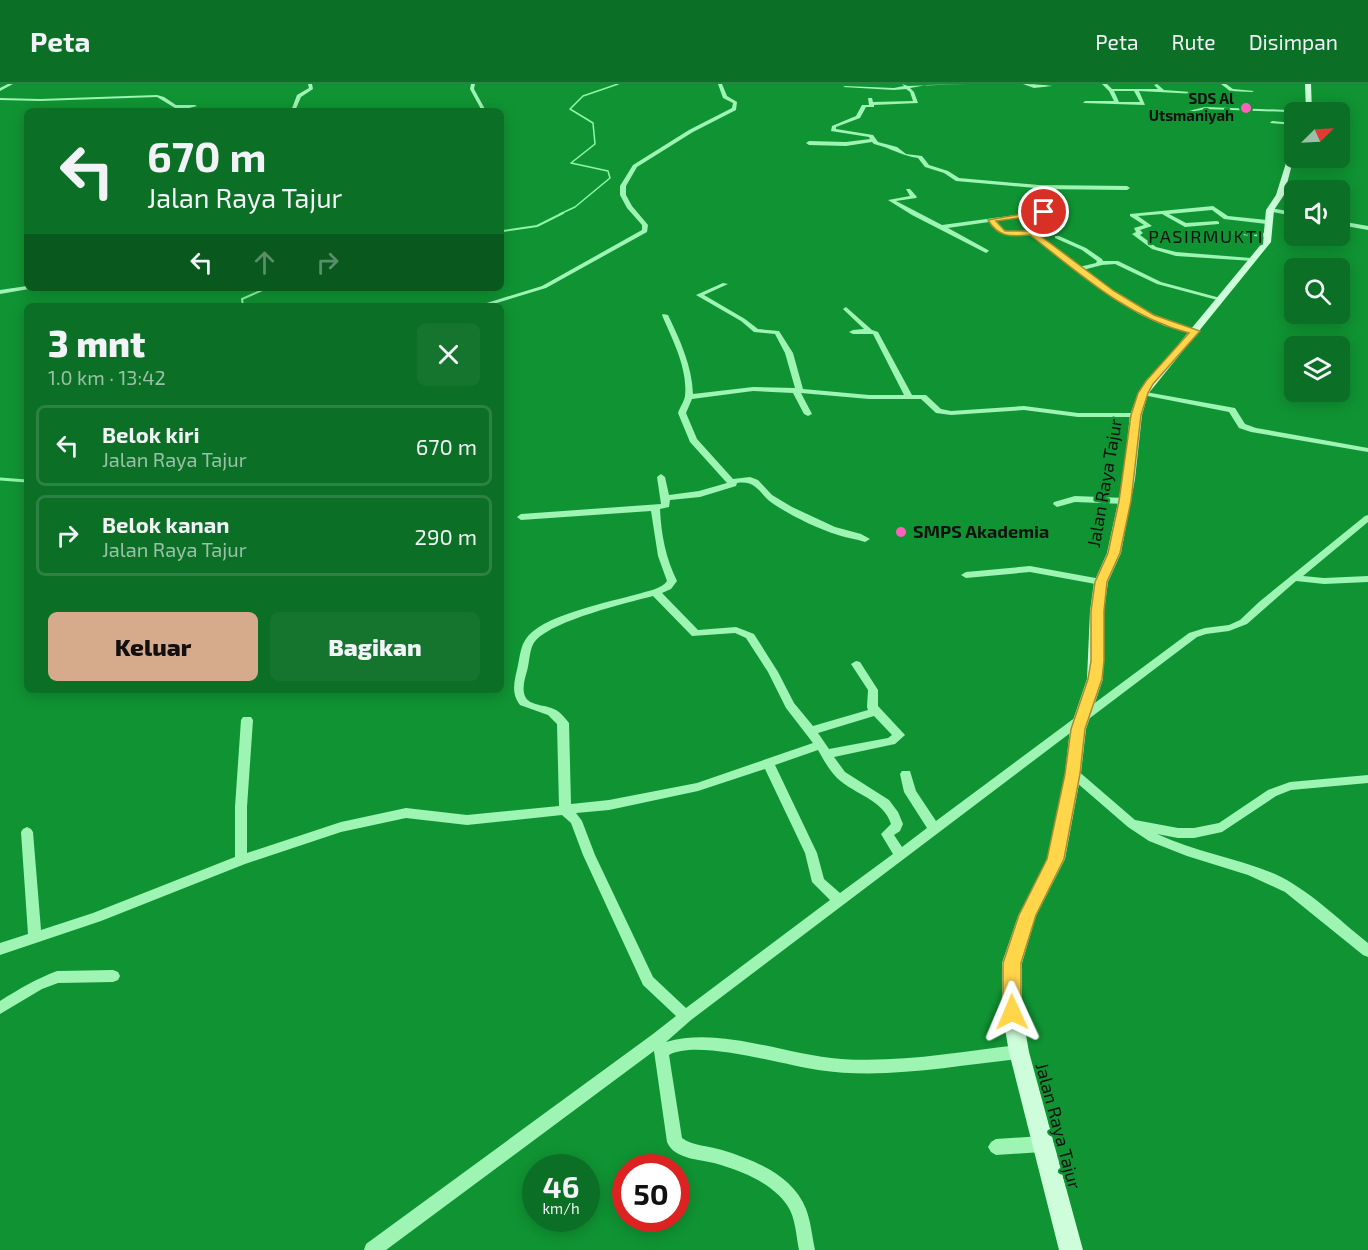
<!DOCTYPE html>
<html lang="id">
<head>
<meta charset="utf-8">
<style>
	body { margin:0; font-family:"Exo 2",sans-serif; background:#15742e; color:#f1f3f6; height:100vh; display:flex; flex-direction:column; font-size:22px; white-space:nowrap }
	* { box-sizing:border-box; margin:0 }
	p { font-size:20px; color:#9ac1a7 }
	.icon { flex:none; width:33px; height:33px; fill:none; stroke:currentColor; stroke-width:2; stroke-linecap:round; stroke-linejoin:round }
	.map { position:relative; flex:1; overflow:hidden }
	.details { position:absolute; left:24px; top:219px; width:480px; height:390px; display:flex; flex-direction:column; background:#0c6f26; border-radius:9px; box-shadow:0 3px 15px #0003 }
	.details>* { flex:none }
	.banner { position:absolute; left:24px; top:24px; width:480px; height:183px; border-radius:9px; box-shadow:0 3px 15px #0003; background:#0c6f26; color:#f1f3f6; overflow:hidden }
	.needle { width:39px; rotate:66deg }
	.buttons { position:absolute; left:1284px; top:18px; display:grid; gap:12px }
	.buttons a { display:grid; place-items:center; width:66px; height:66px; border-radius:9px; background:#0c6f26; box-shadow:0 3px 15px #0003; font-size:30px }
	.speed { position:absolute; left:522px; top:1070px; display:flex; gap:12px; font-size:30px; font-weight:700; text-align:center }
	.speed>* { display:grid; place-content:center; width:78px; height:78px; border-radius:50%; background:#0c6f26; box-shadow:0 3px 15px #0003; line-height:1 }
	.speed small { font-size:15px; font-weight:400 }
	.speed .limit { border:9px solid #d22; background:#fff; color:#111 }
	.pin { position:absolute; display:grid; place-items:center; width:51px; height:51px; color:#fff; margin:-26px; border:3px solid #fff; border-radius:50%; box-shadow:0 2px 6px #0007 }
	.me { position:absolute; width:66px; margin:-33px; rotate:359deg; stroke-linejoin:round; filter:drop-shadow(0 0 4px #0008) }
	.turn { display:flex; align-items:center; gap:21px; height:126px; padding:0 24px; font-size:27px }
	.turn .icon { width:78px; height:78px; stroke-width:2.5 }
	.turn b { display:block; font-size:42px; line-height:51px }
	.lanes { display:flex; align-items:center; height:57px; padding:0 24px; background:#0003; justify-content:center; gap:30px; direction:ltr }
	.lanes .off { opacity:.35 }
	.round { display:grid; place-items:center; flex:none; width:63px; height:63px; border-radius:9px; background:#15742e }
	.head { display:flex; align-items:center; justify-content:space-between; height:102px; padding:0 24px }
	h1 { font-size:36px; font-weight:800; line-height:45px }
	.cta { display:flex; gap:12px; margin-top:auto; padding:12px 24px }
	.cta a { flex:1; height:69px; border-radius:9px; background:#d6ab8b; color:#111; font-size:24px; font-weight:800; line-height:69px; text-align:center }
	.cta a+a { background:#15742e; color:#f1f3f6 }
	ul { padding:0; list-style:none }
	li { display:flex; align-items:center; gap:18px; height:81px; margin:0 12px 9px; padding:0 12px; border:3px solid #2c8143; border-radius:9px }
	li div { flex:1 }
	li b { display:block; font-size:22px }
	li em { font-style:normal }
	header { display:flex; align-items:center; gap:36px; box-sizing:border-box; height:84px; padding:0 30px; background:#0c6f26; border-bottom:2px solid #2c8143 }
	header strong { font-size:28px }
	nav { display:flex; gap:33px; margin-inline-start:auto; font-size:21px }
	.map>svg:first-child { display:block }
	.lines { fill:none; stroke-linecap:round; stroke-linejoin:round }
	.stream-far2 { stroke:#8ff7a8; stroke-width:1.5 }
	.stream-far1 { stroke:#8ff7a8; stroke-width:2 }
	.stream { stroke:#8ff7a8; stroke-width:3 }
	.street { fill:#9ef4b3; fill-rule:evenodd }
	.secondary { fill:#cdfdda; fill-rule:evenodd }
	.route { fill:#ffd54a; stroke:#a68a30; stroke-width:1.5 }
	.poi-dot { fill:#ff60be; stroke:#109433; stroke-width:2 }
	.labels { text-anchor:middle; stroke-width:4.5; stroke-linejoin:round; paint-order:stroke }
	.far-poi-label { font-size:15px; font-weight:bold; fill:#111; stroke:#109433; text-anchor:end }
	.far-quarter-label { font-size:18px; letter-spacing:1.5px; fill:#111; stroke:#109433 }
	.street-label { font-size:18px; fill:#111; stroke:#109433 }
	.poi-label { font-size:18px; font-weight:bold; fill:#111; stroke:#109433; text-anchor:start }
</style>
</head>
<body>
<header>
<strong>Peta</strong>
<nav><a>Peta</a><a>Rute</a><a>Disimpan</a></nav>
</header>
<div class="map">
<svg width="1368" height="1166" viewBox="0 0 1368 1166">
	<rect width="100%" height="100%" fill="#109433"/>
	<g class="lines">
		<path class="stream-far2" d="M560,130L575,123L610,94L608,87L571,79L595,60L593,39L570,25L583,12L618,0"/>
		<path class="stream-far1" d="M501,152L503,147L537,142L563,129
			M243,222L242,215L267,204"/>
		<path class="stream" d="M0,395L27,397"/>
		<path class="street" d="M8,0H13L0,7V4Z
			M308,0H312L313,5L301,13L295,27H291L297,11L309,4Z
			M471,0H475L474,5L486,27H482L470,5Z
			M718,0H722L727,12L737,18L736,26L693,48L637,83L626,102V111L632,122L648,141L647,148L546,204L487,222H477L542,202L642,146V141L627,124L620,111V102L633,81L689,46L732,24L733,19L723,14Z
			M902,0L908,2L968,0L927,1L910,4L914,8L918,19L874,21V23H866L860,34L836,43V45L873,51L878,58L897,63L906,70L922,72L929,81L948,87L959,94L1039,101L1127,102L1130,104L1127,106L1040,105L1036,109L1038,120L1035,122L1032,120L1030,109L1035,104L956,97L944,89L925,83L918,74C902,72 891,64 874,60L872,58L846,62L809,61L806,59L809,57L846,58L870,55L869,53L831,47L832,42L856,32L862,21H869L868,14H872L873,18L913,17L910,8L906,5L894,6L843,3L845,2L894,4L904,2Z
			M1023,0C1029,0 1048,1 1052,2L1034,4Z
			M1102,0H1107L1112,5H1158L1154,1L1157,0L1164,6L1218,10L1216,11L1139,7L1145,21L1083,19L1085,17H1114L1109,7ZM1114,7H1134L1140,18H1119Z
			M1221,0H1226L1233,5L1254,7L1252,8L1230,7Z
			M157,11L164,13L176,21H195L197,22L185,25L175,24L157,13L40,17L0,16V14L40,15Z
			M1291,21L1311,23L1309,24L1294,23L1289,28L1205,25L1170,33L1168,32L1205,23L1288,26Z
			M1340,32L1349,33V34L1347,35L1340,34Z
			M1272,37L1294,39V41L1270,39Z
			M501,56L504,58V61L501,63Z
			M906,105H910L917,113L916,114L896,117L942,141L1046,127V129L1044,130L995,137C1011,157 1019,142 1034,148C1045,153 1068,175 1079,183L1096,179L1097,177L1082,166L1055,154V152H1059L1086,164L1102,175L1103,177H1118L1161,198L1224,215L1221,217L1157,200L1115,180L1102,181L1083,186C1108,205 1134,224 1163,236C1174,241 1188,241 1199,247L1195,249L1165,242L1139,230L1106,209L1030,151H1006L997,146L989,138L948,144L988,166L989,167L986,169L912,131L888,116L910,112Z
			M1213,122L1228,132L1267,136L1270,138L1267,140L1224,135L1212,126L1169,130L1186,139L1217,137L1219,138V140L1185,143L1162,130L1138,132L1152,142L1140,146L1143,149L1140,151L1156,163L1176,168L1251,174L1254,176L1253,177L1176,172L1152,165L1132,150L1136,148L1134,144L1144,141L1130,132V130Z
			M1270,124L1294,128V132L1268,127V125Z
			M1340,137L1368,142V146L1340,141Z
			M1230,147L1267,149L1270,151L1267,153L1228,150L1227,149Z
			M723,199L728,200L704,211L745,235L758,245L779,247L793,269L803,305L869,311H904L873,250H853L849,248L853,246L864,245L844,226L843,225L846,223L872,246L878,248L912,311H926L941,325L951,327L1024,322L1078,329H1136L1140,331L1136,333H1078L1024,326L951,331L936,329L921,315H869L801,309L812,330L808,332L804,330L793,309L753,307L692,315L686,329L697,355L733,395L750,393L758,396L772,411L792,423L835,443L861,450L870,455L865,458C856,455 847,454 838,451C816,444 794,433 775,421C759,411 758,396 737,399L736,402L700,413L670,416L669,423L660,425C661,450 666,475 677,497L671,505L662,509L698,546L736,543L754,550L778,588L794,619L813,642L868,626L867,623L868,606L851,580L856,577L860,578L878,606V622L905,651L895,660L834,673L845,688L889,716L898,728L903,740L900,747L894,751L902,763L927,744L904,708L900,690L902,687H910L916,707L936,737L1189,549L1205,544L1229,541L1240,536L1259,518L1365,432L1368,431V438L1303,492L1324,494L1368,492V498L1324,500L1296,497L1247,540L1229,547L1206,550L1197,553L691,936L666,958C721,942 784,971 841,975C900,979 960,968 1019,961L1024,963L1026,968L1024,973L1019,975C953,982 884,996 818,986C783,981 698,955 669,971L682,1054C693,1062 709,1062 722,1066C754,1076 793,1091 806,1125C811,1138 812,1152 815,1166H799C796,1152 796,1134 787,1121C773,1100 744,1088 721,1081C704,1075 675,1077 667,1058L654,967L386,1166H364L366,1160L653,950L676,932L643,901L583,771L571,739L562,731L467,741L406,734L341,748L245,780L101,837L0,871V859L28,850L21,748L23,745L27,743L31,745L33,748L41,846L93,829L235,773V723L241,636L243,633H251L253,636L247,723V769L341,738L406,724L467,731L559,722L557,640L548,631L520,621C510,608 515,596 518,581C520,571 521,559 529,551C549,530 609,518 638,510C647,507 662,505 667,497L658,472L651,427L521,436L517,433L521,430L661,420L657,393L661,390L665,393L669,411L699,407L727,399L690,358L678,329C680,323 684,318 685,312C688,284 672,255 662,231L663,230L668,231C680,256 692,282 693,310L753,303L795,304L785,269L775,250L754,248L741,237L696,211ZM653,512L692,552L735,549L746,554L768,588L786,624L813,659L697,699L609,716L571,720L569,639C565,634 561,629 556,626C548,621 531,622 526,614C521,606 525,594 527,587C530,577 529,563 536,556C555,536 626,519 653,512ZM874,632L892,651L888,654L829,665L818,649ZM818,666C823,675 830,687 837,694C855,711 883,715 891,740L881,750L893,770L840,809L824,795L817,769L775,681ZM765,685L805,769L812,798L830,816L686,924L653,893L595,771L582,737L576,729L609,726L698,707Z
			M27,202V204H30L29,205L0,210V206Z
			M1140,307L1235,324L1245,340L1256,344L1368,364V368L1251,348L1239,344L1229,328L1143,311H1140Z
			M1075,412L1125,414L1129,417L1125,420L1075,418L1057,423L1053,420L1054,418Z
			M1030,482L1101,495L1106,498L1101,501L1030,488L966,494L961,491L966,488Z
			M1073,685L1077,686L1135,736L1178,744H1194L1219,739L1268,706L1290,698L1368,691V699L1291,706L1276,712L1222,748L1194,754H1178L1157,750C1195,768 1237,774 1275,790C1308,805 1339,836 1368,859V873L1363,871L1285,808L1248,791L1187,772L1149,757L1128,743L1069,692L1067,689L1069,686Z
			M113,886L118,888L120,892L118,896L113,898L58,899L42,905L0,930V917C19,905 36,895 57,887Z
			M1042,1052L1047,1055L1050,1060L1047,1065L1042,1068L996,1071L991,1068L988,1063L991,1058L996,1055Z"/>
		<path class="secondary" d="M1305,0H1311L1312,28H1306Z
			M1291,63H1294V73L1284,111L1274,126L1271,158L1148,310L1142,331L1135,395L1121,469L1108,498L1104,527L1103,595L1086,645L1081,689L1065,775L1036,832L1022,879V928L1029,968L1083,1166H1059L1009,968L1002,928V879L1018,832L1047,775L1065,689L1070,645L1087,595L1090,527L1094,498L1107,469L1123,395L1130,331L1138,309L1263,158L1266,126L1276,111Z"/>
	</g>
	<path class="route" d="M1044,126L1048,128L1047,130L996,137L1005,147H1034L1114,207L1154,231L1200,247L1153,300L1148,309L1141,331L1131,417L1120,469L1107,498L1104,527V577L1102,595L1085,645L1080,690L1064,775L1036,831L1021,879V928L1019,934L1012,936L1006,934L1003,928V879L1019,831L1047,775L1065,690L1071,645L1088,595L1091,577V527L1095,498L1108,469L1119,417L1131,331L1138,309L1146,297L1189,249C1127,233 1080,190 1030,151C1010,153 998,153 988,136Z"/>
	<g class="poi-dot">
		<circle cx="1246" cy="24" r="6"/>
		<circle cx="901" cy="448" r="6"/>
	</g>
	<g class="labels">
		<g class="far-poi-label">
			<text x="1234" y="20">SDS Al<tspan x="1234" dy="17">Utsmaniyah</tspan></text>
		</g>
		<g class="far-quarter-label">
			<text x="1206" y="159">PASIRMUKTI</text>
		</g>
		<g class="street-label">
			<text transform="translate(1105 399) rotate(-80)" y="6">Jalan Raya Tajur</text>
			<text transform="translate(1058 1042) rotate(75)" y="6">Jalan Raya Tajur</text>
		</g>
		<g class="poi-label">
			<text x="913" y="454">SMPS Akademia</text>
		</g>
	</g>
</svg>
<div class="buttons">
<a><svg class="needle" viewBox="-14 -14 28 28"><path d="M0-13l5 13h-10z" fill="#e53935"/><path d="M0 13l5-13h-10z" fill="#9ac1a7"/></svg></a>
<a><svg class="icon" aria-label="sound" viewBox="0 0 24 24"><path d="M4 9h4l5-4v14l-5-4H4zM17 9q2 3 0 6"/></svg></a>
<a><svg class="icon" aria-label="search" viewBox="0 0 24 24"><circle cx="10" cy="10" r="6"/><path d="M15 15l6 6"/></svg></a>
<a><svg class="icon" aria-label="layers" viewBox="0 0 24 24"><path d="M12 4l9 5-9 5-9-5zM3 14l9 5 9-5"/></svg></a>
</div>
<div class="speed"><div>46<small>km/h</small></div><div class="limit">50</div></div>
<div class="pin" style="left:1044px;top:128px;background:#d93025"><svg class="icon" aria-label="arrive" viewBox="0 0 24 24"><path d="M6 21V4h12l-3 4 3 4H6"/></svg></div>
<svg class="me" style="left:1012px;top:928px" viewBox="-20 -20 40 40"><path d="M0-17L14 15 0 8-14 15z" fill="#ffd54a" stroke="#fff" stroke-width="4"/></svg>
<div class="banner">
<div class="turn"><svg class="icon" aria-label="left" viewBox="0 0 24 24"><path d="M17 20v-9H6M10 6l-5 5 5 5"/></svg><div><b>670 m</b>Jalan Raya Tajur</div></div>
<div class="lanes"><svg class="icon" aria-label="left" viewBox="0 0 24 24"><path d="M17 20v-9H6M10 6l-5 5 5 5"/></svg><svg class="icon off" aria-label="ahead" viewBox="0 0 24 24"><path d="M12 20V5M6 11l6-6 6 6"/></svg><svg class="icon off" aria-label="right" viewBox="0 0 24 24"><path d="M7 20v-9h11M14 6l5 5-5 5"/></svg></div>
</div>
<section class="details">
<div class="head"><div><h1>3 mnt</h1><p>1.0 km · 13:42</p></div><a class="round"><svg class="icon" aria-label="close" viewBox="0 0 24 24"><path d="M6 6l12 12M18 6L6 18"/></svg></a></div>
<ul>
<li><svg class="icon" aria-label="left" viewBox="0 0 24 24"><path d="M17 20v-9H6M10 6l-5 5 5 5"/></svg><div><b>Belok kiri</b><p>Jalan Raya Tajur</p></div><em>670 m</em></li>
<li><svg class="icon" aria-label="right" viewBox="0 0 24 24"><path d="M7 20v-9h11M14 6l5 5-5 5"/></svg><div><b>Belok kanan</b><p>Jalan Raya Tajur</p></div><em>290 m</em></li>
</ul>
<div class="cta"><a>Keluar</a><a>Bagikan</a></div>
</section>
</div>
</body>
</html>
